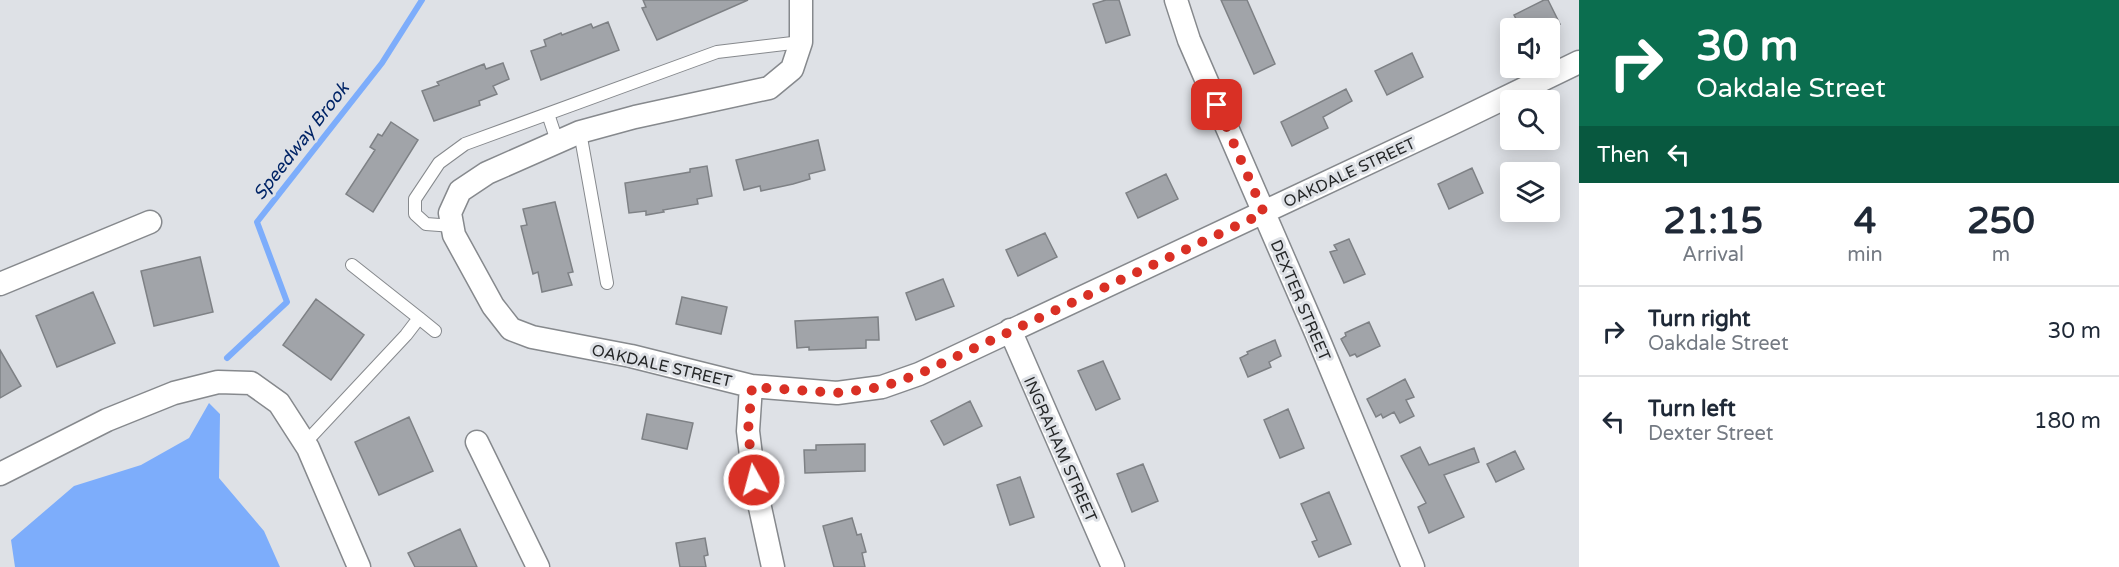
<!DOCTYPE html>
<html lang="en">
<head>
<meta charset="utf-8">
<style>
	body { margin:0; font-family:"Varela Round",sans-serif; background:#f2f2f3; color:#1f2937; height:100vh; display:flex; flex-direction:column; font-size:22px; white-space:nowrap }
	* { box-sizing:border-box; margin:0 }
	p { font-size:20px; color:#747a83 }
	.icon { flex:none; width:33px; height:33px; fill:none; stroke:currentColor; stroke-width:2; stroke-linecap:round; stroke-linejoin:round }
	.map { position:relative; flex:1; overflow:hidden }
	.side { display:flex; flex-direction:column; background:#fff; width:540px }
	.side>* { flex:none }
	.top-card { background:#0b6e4f; color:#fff; overflow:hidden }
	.fabs { position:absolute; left:1500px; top:18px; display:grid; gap:12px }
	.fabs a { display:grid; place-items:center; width:60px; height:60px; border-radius:6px; background:#fff; box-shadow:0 3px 15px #0003; font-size:30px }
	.pin { position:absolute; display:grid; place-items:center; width:51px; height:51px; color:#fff; margin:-26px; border-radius:12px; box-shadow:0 3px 9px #0006 }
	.me { position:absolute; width:66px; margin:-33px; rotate:353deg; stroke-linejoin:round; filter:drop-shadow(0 0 4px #0008) }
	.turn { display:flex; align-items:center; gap:21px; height:126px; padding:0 18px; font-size:27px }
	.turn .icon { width:78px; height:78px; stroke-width:2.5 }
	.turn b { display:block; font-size:42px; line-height:51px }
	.then { display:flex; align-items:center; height:57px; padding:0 18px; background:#0003; gap:12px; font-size:22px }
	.eta { display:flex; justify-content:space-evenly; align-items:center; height:102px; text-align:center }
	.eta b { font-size:36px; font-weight:700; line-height:42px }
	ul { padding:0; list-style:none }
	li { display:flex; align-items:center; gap:18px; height:90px; padding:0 18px; border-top:2px solid #e0e1e3 }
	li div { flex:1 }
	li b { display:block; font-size:22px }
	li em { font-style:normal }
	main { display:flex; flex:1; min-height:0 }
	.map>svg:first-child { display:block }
	.water { fill:#7dadfb }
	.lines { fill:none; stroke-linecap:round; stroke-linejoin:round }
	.stream { stroke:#7dadfb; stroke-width:6 }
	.building { fill:#a1a4a9; stroke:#7e8185; stroke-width:1.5 }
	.lane-casing { stroke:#86898d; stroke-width:14 }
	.street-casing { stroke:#86898d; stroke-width:25 }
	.lane { stroke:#fff; stroke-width:12 }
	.street { stroke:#fff; stroke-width:22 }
	.route { stroke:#d93025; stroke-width:10; stroke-dasharray:0 18 }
	.labels { text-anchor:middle; stroke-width:6; stroke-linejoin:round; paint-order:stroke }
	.street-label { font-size:16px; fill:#252728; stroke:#dee1e6 }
	.water-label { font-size:18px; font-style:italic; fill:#002466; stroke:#dee1e6 }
</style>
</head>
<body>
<main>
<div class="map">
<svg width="1579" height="567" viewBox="0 0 1579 567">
	<rect width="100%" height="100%" fill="#dee1e6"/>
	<path class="water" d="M209,403L220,414L219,478L264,531L280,567H15L11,540L74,486L141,465L189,438Z"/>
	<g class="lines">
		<path class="stream" d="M227,358L287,302L257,222L382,63L422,0"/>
	</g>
	<path class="building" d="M643,0H748L657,40L642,8L646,7Z
		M1106,0H1119L1130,35L1106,43L1093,4Z
		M1221,0H1247L1275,64L1254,74Z
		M1544,0H1548L1560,24L1550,28H1521L1514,15Z
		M608,22L619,50L541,80L531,51L546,46L544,40L561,33L562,35L591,24L593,28Z
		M1412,53L1423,77L1387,95L1375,71Z
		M503,63L509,79L493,86L497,94L479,101L480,105L434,121L422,91L439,85L437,82L484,64L486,69Z
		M1346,89L1352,101L1323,117L1328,128L1292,146L1281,122Z
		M391,122L418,140L373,212L346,194L375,150L370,147L378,134L382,136Z
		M818,140L825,170L809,174L810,179L793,184L761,191L760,186L744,190L736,160Z
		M707,166L712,196L697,199L698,204L663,210L664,212L646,215V211L629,213L625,183L690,172V169Z
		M1472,168L1483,193L1449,209L1438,184Z
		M1166,174L1178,199L1138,218L1126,193Z
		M555,202L573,272L568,273L572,285L542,292L538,272L533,274L521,226L527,225L523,209Z
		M1045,233L1057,257L1018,276L1006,250Z
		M1349,239L1365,274L1344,283L1330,252L1337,250L1334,245Z
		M200,257L213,312L154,326L141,271Z
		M943,279L954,306L916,320L906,293Z
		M93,292L115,343L57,367L36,316Z
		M682,297L727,307L721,334L676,324Z
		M316,299L364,335L331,380L283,345Z
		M878,317L879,340H866V348L809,350V347L797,348L795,321Z
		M1369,322L1380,346L1357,357L1355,354L1350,356L1341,339L1346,336L1345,333Z
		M1275,340L1281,356L1269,362L1271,367L1248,377L1240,358L1248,354L1247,352Z
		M0,350L21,386L0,398Z
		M1103,361L1120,399L1096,410L1078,371Z
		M1405,379L1414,397L1406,400L1414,416L1400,423L1394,412L1383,418L1381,414L1376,417L1367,399Z
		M970,401L982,426L944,445L931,421Z
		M1288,409L1304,448L1280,458L1264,420Z
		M647,414L693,423L687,449L642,439Z
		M409,417L433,471L379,495L355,442Z
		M865,444V471L805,473L804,450H816V445Z
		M1420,447L1429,465L1474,448L1479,462L1444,475L1464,517L1429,533L1418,507L1426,503L1401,456Z
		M1515,451L1524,469L1496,482L1487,464Z
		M1143,464L1158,501L1132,512L1117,474Z
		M1020,477L1034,517L1010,525L997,485Z
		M1329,492L1351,544L1319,557L1312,542L1317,540L1301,504Z
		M852,518L857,535L861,534L866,552L862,553L865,567H834L823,526Z
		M460,529L477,567H415L408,553Z
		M705,538L708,555L704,556L706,567H680L676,543Z"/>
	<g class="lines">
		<defs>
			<path id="lane" d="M548,114L557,141
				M580,132L607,283
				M453,226L426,224L415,214V199L439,163L465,144L717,52L801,42
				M419,318L435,331
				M305,443L406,335L419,318L352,265"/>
			<path id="street" d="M801,0V42L792,69L769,88L635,117L580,132L487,173L460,191L450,213L454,235L493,306L511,329L532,337L631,356L751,386L837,393L882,387L919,374L1449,125L1579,62
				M1176,0L1189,40L1316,333L1413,567
				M0,284L150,222
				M1010,330L1113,567
				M751,386L748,431L754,480L773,567
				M477,442L538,567
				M0,474L107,420L174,393L218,382L251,383L279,403L308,448L359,567"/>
		</defs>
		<use href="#lane" class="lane-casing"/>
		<use href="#street" class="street-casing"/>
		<use href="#lane" class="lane"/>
		<use href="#street" class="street"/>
	</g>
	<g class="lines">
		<path class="route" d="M754,480L748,431L752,387L837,393L882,387L919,374L1264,213L1217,105"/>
	</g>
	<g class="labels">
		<g class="street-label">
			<text transform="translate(1349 172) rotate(-25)" y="6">OAKDALE STREET</text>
			<text transform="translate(1301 300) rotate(67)" y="6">DEXTER STREET</text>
			<text transform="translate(662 365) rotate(13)" y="6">OAKDALE STREET</text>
			<text transform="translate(1061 449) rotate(66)" y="6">INGRAHAM STREET</text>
		</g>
		<g class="water-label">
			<text transform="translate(301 141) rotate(-52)" y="6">Speedway Brook</text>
		</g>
	</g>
</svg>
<div class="fabs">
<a><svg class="icon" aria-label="sound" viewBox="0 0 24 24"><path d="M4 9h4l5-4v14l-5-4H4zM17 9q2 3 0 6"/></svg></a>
<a><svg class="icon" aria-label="search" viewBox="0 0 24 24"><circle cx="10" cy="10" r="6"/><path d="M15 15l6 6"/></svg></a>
<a><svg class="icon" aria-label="layers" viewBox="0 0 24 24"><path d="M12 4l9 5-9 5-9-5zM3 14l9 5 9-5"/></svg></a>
</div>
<div class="pin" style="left:1217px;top:105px;background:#d93025"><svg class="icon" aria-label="arrive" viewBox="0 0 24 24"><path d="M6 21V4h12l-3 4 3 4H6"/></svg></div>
<svg class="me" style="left:754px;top:480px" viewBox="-20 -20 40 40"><circle r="17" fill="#d93025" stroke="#fff" stroke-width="3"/><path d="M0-11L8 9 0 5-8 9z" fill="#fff"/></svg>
</div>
<section class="side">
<div class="top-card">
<div class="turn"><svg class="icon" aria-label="right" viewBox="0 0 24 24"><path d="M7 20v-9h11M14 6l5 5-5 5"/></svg><div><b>30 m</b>Oakdale Street</div></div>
<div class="then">Then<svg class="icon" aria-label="left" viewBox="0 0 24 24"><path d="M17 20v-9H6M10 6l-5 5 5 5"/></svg></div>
</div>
<div class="eta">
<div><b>21:15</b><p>Arrival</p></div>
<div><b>4</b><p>min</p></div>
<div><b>250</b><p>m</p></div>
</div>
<ul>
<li><svg class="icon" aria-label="right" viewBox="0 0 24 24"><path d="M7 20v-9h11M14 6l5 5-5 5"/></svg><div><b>Turn right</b><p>Oakdale Street</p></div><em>30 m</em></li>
<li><svg class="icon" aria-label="left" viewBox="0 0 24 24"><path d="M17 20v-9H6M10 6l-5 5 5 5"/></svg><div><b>Turn left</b><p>Dexter Street</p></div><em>180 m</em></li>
</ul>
</section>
</main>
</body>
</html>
